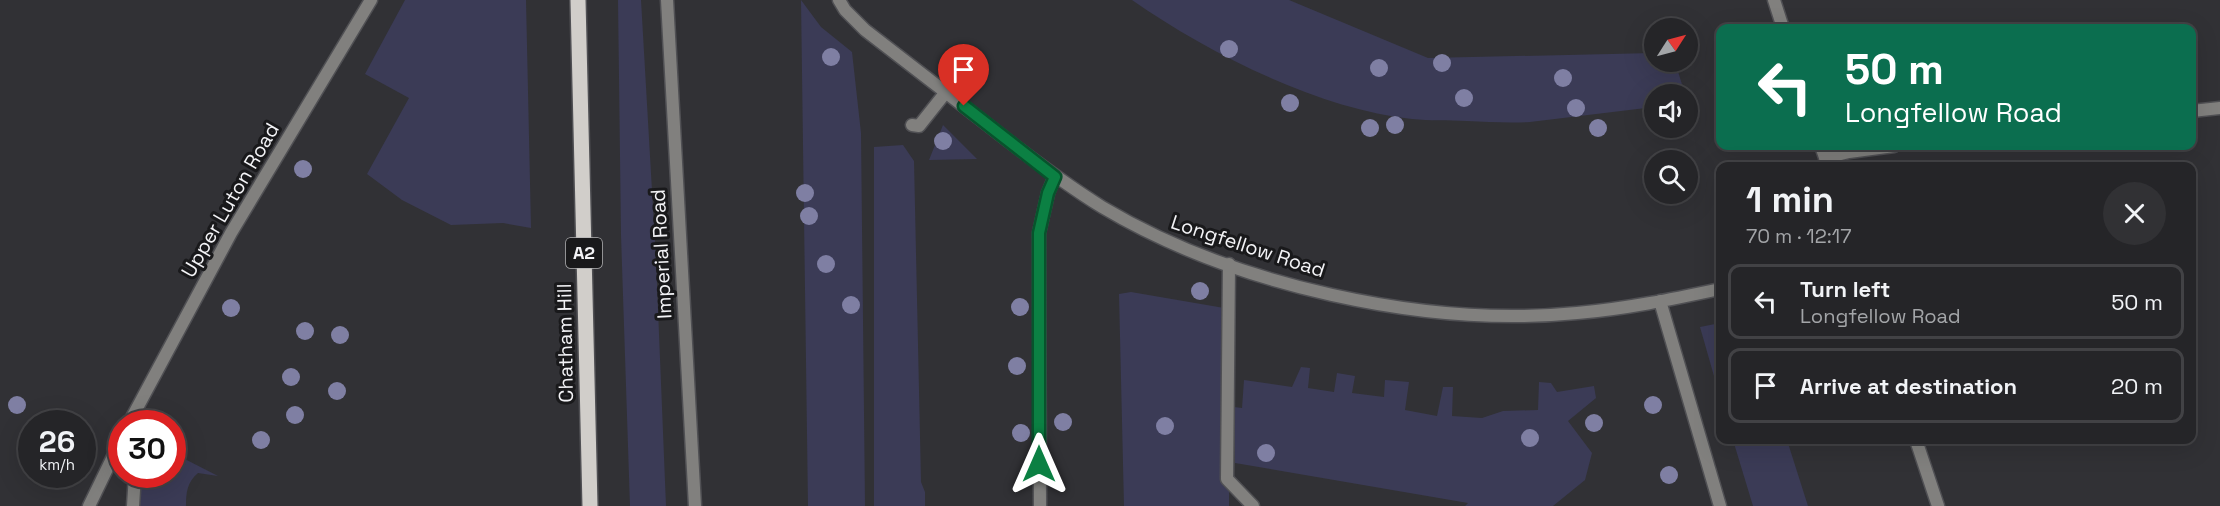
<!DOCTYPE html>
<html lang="en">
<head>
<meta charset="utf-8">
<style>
	body { margin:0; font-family:"Space Grotesk",sans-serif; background:#313134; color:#f1f3f6; height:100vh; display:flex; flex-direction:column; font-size:22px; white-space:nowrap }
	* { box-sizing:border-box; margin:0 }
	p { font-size:20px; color:#a3a5a8 }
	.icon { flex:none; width:33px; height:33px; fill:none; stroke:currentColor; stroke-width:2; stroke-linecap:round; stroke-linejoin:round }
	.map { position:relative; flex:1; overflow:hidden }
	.drawer { position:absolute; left:1716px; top:162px; width:480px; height:282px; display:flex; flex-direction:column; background:#252528; border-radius:12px; box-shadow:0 6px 24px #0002,0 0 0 2px #424245 }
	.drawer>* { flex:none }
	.top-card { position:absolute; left:1716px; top:24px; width:480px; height:126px; border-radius:12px; box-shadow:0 6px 24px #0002,0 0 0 2px #424245; background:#0b6e4f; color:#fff; overflow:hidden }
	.needle { width:39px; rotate:54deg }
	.tools { position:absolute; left:1644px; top:18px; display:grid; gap:12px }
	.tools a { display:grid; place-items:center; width:54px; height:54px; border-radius:50%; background:#252528; box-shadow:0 6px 24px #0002,0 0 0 2px #424245; font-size:30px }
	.speed { position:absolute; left:18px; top:410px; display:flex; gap:12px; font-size:30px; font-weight:700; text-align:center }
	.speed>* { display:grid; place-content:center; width:78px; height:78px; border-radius:50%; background:#252528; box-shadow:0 6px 24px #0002,0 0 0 2px #424245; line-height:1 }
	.speed small { font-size:15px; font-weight:400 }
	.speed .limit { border:9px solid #d22; background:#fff; color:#111 }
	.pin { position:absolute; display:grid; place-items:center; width:51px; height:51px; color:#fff; margin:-62px -26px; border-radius:50% 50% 50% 0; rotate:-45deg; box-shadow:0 0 6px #0007 }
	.pin .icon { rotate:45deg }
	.me { position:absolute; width:66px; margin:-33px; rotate:0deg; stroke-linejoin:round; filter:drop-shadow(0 0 4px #0008) }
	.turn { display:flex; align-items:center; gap:21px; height:126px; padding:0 30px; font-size:27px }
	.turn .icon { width:78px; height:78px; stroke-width:2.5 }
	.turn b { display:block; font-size:42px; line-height:51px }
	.round { display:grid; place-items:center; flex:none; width:63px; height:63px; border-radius:32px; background:#313134 }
	.headline { display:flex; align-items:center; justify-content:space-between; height:102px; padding:0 30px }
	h1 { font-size:36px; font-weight:600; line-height:45px }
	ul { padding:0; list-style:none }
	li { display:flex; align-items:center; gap:18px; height:75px; margin:0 12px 9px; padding:0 18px; border:3px solid #424245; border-radius:12px }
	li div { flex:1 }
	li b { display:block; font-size:22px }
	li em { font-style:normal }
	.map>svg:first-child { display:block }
	.green { fill:#3b3b56 }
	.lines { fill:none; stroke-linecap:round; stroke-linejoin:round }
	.lane-casing { stroke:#505054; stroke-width:15 }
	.street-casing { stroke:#505054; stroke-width:15 }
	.primary-casing { stroke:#505054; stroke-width:18 }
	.lane { stroke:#81807e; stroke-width:12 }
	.street { stroke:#81807e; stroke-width:12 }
	.primary { stroke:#d1ceca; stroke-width:15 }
	.tree { fill:#7f7fa3 }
	.route-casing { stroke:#07532c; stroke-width:15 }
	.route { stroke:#0b8043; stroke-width:10 }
	.labels { text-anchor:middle; stroke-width:6; stroke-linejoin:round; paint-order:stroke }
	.shield { fill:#19191b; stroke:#b2b2b4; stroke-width:1.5 }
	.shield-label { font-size:18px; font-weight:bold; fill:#f3f3f6 }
	.street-label { font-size:20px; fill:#f3f3f6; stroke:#19191b }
</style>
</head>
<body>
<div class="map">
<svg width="2220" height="506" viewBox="0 0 2220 506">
	<rect width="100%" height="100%" fill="#313135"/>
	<path class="green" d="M405,0H526L531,228L503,223L451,225L402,200L367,174L409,98L365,74Z
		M618,0H641L656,260L666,506H630L621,235Z
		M801,0L821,27L852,52L861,133L865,506H808Z
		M1132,0H1289L1428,58L1654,53V62H1675L1685,94H1654V107L1530,122C1509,123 1488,122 1467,121C1448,120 1430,121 1412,119C1318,109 1208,53 1132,0Z
		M943,125L977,159L929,160Z
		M903,145L914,161L921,482L925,492V506H874V147Z
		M1131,292L1230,309L1229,506H1124L1119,294Z
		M1720,323V397L1700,327Z
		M1301,367L1310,368L1308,388L1334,392L1337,373L1355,376L1352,393L1384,397L1385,380L1409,382L1405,410L1437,416L1443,387H1453L1452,416L1482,418L1503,411L1538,410L1539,382L1551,383L1557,392L1594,386L1596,398L1568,421L1592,453L1585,480L1553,506H1465L1468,503L1235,463L1234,407L1242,408L1244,380L1292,387Z
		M1733,440H1787L1808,506H1753Z
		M173,453L218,476L198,473C187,482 186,493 186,506H139V474H172Z"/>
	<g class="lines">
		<defs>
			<path id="lane" d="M912,125L919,126L946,92
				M1229,264L1227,479L1253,506
				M133,506L135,474"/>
			<path id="street" d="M667,0L695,506
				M839,0L845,10L865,30C906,62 947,93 988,125C1025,154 1062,182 1102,207C1233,285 1425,328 1577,313C1625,309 1673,299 1720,289
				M1774,0L1783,28
				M2192,111L2220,108
				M1821,146L1828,166
				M1825,158L1849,152L1894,146
				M1660,301L1720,506
				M129,423L231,233L371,0
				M1916,440L1938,506
				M89,506L122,438
				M1040,506L1039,233L1048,193L1055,176"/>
			<path id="primary" d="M578,0L590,506"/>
		</defs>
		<use href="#lane" class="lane-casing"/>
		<use href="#street" class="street-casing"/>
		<use href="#primary" class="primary-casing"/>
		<use href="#lane" class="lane"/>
		<use href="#street" class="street"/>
		<use href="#primary" class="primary"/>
	</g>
	<g class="tree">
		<circle cx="1229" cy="49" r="9"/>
		<circle cx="831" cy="57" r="9"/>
		<circle cx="1442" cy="63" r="9"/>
		<circle cx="1379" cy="68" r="9"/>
		<circle cx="1563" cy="78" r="9"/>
		<circle cx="1464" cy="98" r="9"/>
		<circle cx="1290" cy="103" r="9"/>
		<circle cx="1576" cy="108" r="9"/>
		<circle cx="1395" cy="125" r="9"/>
		<circle cx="1370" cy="128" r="9"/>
		<circle cx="1598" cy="128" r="9"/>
		<circle cx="943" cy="141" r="9"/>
		<circle cx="303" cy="169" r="9"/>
		<circle cx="805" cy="193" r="9"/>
		<circle cx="809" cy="216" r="9"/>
		<circle cx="826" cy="264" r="9"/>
		<circle cx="1200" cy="291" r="9"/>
		<circle cx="851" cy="305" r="9"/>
		<circle cx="1020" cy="307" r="9"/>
		<circle cx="231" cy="308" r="9"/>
		<circle cx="305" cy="331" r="9"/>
		<circle cx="340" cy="335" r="9"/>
		<circle cx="1017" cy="366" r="9"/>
		<circle cx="291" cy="377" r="9"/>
		<circle cx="337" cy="391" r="9"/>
		<circle cx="17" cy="405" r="9"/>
		<circle cx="1653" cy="405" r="9"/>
		<circle cx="295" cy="415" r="9"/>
		<circle cx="1063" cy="422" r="9"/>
		<circle cx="1594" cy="423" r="9"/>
		<circle cx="1165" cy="426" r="9"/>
		<circle cx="1021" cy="433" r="9"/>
		<circle cx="1530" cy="438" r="9"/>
		<circle cx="261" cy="440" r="9"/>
		<circle cx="1266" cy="453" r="9"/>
		<circle cx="1669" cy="475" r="9"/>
	</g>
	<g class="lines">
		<defs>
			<path id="route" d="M964,106L1055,177L1048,193L1039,233V464"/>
		</defs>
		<use href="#route" class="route-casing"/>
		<use href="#route" class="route"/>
	</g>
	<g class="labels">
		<rect class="shield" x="566" y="238" width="36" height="30" rx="4.5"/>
		<g class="shield-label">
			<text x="584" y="259">A2</text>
		</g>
		<g class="street-label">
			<text transform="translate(230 200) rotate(-60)" y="7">Upper Luton Road</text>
			<text transform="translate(1248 246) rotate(18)" y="7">Longfellow Road</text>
			<text transform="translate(661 254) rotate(-93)" y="7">Imperial Road</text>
			<text transform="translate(565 343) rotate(-91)" y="7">Chatham Hill</text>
		</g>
	</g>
</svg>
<div class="tools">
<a><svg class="needle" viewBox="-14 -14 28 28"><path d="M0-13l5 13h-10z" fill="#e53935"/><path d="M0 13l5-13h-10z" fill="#a3a5a8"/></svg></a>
<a><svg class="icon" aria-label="sound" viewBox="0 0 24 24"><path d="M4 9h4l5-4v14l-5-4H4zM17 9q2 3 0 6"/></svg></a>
<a><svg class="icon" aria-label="search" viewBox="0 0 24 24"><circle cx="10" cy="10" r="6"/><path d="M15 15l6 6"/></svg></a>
</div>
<div class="speed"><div>26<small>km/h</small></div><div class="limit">30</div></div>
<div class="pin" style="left:964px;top:106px;background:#d93025"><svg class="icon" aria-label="arrive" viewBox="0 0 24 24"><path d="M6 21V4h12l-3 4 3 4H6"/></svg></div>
<svg class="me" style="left:1039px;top:464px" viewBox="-20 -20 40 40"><path d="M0-17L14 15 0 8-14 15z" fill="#0b8043" stroke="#fff" stroke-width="4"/></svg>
<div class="top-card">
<div class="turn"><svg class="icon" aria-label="left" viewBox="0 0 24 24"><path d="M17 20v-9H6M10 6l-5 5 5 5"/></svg><div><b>50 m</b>Longfellow Road</div></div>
</div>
<section class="drawer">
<div class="headline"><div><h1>1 min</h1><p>70 m · 12:17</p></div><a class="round"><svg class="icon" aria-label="close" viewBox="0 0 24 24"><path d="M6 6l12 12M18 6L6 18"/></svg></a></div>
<ul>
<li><svg class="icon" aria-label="left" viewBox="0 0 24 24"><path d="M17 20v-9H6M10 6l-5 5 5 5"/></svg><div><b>Turn left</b><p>Longfellow Road</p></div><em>50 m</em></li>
<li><svg class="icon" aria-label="arrive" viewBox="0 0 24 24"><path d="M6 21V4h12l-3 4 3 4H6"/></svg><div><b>Arrive at destination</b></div><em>20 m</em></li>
</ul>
</section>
</div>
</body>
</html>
